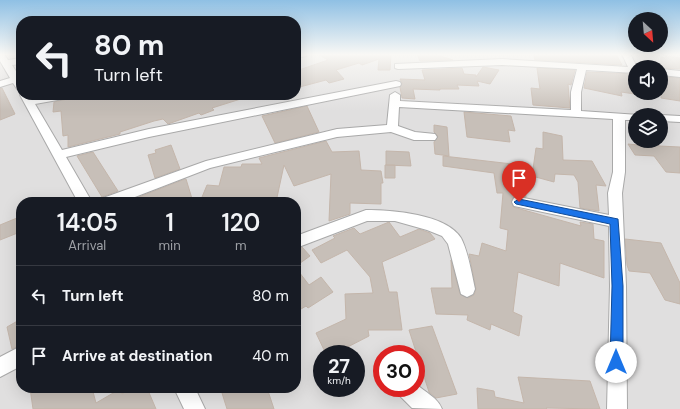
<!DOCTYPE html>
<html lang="en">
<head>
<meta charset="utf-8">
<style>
	body { margin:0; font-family:"DM Sans",sans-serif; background:#20242c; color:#f1f3f6; height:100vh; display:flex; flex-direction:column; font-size:15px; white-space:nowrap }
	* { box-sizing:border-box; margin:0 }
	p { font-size:13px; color:#9ea1a6 }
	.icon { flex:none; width:22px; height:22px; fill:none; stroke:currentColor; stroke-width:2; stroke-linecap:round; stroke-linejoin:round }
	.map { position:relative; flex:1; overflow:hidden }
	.side { position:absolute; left:16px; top:197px; width:285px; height:196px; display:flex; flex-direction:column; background:#171b24; border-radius:16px; box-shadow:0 4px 16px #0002 }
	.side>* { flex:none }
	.top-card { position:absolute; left:16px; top:16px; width:285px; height:84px; border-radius:16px; box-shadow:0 4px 16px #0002; background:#171b24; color:#f1f3f6; overflow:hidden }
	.needle { width:26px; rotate:154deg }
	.buttons { position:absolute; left:628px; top:12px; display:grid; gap:8px }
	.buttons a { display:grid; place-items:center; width:40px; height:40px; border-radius:50%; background:#171b24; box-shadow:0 4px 16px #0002; font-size:20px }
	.speed { position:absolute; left:313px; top:345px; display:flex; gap:8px; font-size:20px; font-weight:700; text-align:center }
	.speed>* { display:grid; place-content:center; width:52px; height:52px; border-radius:50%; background:#171b24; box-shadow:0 4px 16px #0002; line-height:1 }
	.speed small { font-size:10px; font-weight:400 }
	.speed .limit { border:6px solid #d22; background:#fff; color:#111 }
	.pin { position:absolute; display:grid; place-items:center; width:34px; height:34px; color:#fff; margin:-41px -17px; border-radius:50% 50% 50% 0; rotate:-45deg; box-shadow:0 0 4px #0007 }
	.pin .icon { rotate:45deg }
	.me { position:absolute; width:44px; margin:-22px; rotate:0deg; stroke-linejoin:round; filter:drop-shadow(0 0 3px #0008) }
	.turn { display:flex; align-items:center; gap:14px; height:84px; padding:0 12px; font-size:18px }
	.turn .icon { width:52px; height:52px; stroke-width:2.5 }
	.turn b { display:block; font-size:28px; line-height:34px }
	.eta { display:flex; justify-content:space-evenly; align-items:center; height:68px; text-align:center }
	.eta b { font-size:24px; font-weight:600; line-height:28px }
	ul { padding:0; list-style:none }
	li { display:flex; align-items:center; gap:12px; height:60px; padding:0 12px; border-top:1px solid #363941 }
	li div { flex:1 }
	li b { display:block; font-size:15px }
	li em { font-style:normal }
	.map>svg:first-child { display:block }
	.residential { fill:#e0dfdf; fill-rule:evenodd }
	.building { fill:#c7bfb8; stroke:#c4b6ab }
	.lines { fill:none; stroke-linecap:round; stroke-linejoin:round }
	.minor-casing { stroke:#a9a9a9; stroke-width:2 }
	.minor { fill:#fff; fill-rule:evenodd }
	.route { fill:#1a73e8; stroke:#114b97 }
</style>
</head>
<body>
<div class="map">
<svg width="680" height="409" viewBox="0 0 680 409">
	<rect width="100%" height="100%" fill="#f2efe9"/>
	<path class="residential" d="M0,54H21V95H296V54H680V409H0ZM635,67H661V93H635ZM635,115H661V141H635ZM21,202H296V388H21ZM322,354H356V388H322ZM382,354H416V388H382Z"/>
	<path class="building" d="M318,54H391L390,70H378L379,59L362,65L359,63L336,70L344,79L329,83L326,80L296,88V71L328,60Z
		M417,54H434L453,60L420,61Z
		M534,54H612L617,56L622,65L535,60Z
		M666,56L680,58V69L661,68V57L666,58Z
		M483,67L499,70L490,84L477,81L479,86L457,85L459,89H440V90L413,89L415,99L402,98L400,87L402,83L400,79L425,80L422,70L462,68L464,74L476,75V77Z
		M537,68L575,70L571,85L568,84L570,108L533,105L531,88L540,89Z
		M587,72L635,74V94L621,92L622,96L584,88Z
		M661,77L680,78V101L661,98Z
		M0,88H2L15,114L0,120Z
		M85,95H246L247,97L212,108L214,110L201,115L199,113L168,124L163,119L154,121L120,132V134L68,147V135L63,136L61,111L53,112L54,102Z
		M307,106L319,132L275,143L262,116Z
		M464,112L511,116L515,131L508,130L510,142L467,137Z
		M434,125L447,127L449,156L435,154L434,142L438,136L434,132Z
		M543,132L562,136L563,160L592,161L606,186L596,185L599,211L580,208L578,182L574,175L555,174L554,182L532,176L536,148L543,149Z
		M326,141L332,152L359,151L361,170L381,171L383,183H381V204L350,203V214L329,221L331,174L294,186L284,165L276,202H200L207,185L219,186L224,167H241L242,164H262L259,158L263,157Z
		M637,141H656L659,146L680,147V173L666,172L654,156L635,155L628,144L639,145Z
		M171,145L180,169L155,178L148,155L156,153L155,150Z
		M386,151L409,152L411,166L386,165Z
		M93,152L118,191L102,197L77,156Z
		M443,156L521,165L526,197H514L511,201L513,207L581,226L580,222L593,224L594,239L604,241V278L560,263L559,286L518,272L513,312L522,316L519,336L491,324L490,330L467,320L468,315L436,314L431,288H452L451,260L460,294L468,298L474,295L476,289L469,254L479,256L482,243L506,251L508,230L500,228L503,193H497L494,173L443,166Z
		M385,165H395V178H385Z
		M186,179L193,202H126L185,179Z
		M17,218L20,232L0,240V225Z
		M389,222L400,237L419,229L430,233L435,239L382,262L389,292H397L402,330H368L369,336L334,354H326L316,333L346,319L345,294L373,293L370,277L347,250L321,263L312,250L335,238L333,236L354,228L360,234Z
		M625,239L661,243L680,283V304L665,300L650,273L629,271L627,265Z
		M302,247L310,256L296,266V249Z
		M296,268L309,285L321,277L333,292L308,308L306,306L296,312Z
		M21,319V345L12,349L7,327Z
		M432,326L457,394L436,398L429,392L409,330Z
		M518,377L590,381L600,409L546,408L547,409H478L477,388L494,391L495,397L524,403Z
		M30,388H92L96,403L120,389L122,394L131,388H147L156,409H33Z
		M233,388H267L274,409H227L222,393Z"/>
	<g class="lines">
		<defs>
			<path id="minor" d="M0,54H4L8,60L21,58V64L12,65L21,79V90L17,89L13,83L0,87V81L10,78L0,61Z
				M296,54H307L306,56L296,58Z
				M622,54H630L637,67H635V73L586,70L581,92V111L639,115H635V120H625V172L622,193L626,286L627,409H607L610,286L609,226L519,207L514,206L512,202L514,198L519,197L609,215L608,193L613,172V119L399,107L398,126L415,132L435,134L437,137L435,140H414L391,132L337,137L210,168L122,202H101L103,198L206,161L337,129L387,125L390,95L395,92L400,95V101L571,110V92L577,69L502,65L398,69L395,68V64L502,59L628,67Z
				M661,69L680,71V77L661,75Z
				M396,81L400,82L401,84L400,86L149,137L66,157L92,202H78L20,95L21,93V95H30L32,98L51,95H74L69,98L35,104L62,150L149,129Z
				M660,115H661L680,116V122L661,121Z
				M366,210C392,210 446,214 461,238C468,251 472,275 475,289L473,294L467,297L461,294L448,244L442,236L427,230L395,221H367L296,248V236Z
				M21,346V366L0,377V357Z
				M416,384C425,392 438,398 442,409L412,408L399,395L396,388H416Z
				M174,388H195L205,409H184Z"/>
		</defs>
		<use href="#minor" class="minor-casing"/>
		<use href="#minor" class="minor"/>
	</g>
	<linearGradient id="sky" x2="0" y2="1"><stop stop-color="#8fc0e4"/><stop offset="0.49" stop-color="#f9f8f5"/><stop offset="1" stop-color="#f9f8f5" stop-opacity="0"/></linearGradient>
	<rect width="680" height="111" fill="url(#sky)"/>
	<path class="route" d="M519,199L618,219L623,286V362L621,367L616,369L612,367L610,362L612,286L610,224L516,204L514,202Z"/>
</svg>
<div class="buttons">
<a><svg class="needle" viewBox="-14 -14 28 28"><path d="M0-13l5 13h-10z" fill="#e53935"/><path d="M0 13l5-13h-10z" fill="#9ea1a6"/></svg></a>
<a><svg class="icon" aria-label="sound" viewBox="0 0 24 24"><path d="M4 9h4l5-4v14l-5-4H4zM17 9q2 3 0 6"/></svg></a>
<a><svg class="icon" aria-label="layers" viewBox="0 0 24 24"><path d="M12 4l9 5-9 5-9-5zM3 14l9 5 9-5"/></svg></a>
</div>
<div class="speed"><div>27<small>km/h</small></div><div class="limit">30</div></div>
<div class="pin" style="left:519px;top:202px;background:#d93025"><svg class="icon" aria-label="arrive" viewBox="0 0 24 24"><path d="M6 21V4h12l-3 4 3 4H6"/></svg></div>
<svg class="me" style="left:616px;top:362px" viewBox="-20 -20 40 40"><circle r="19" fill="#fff"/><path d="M0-13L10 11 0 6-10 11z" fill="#1a73e8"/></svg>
<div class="top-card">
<div class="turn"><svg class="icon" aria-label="left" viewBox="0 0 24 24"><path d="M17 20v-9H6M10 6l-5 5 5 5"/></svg><div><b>80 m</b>Turn left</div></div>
</div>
<section class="side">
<div class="eta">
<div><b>14:05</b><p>Arrival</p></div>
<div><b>1</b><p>min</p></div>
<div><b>120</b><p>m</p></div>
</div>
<ul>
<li><svg class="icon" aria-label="left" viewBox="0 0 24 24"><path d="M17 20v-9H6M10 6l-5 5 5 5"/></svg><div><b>Turn left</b></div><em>80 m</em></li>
<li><svg class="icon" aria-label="arrive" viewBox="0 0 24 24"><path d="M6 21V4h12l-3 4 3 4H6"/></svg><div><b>Arrive at destination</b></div><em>40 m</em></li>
</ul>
</section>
</div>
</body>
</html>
